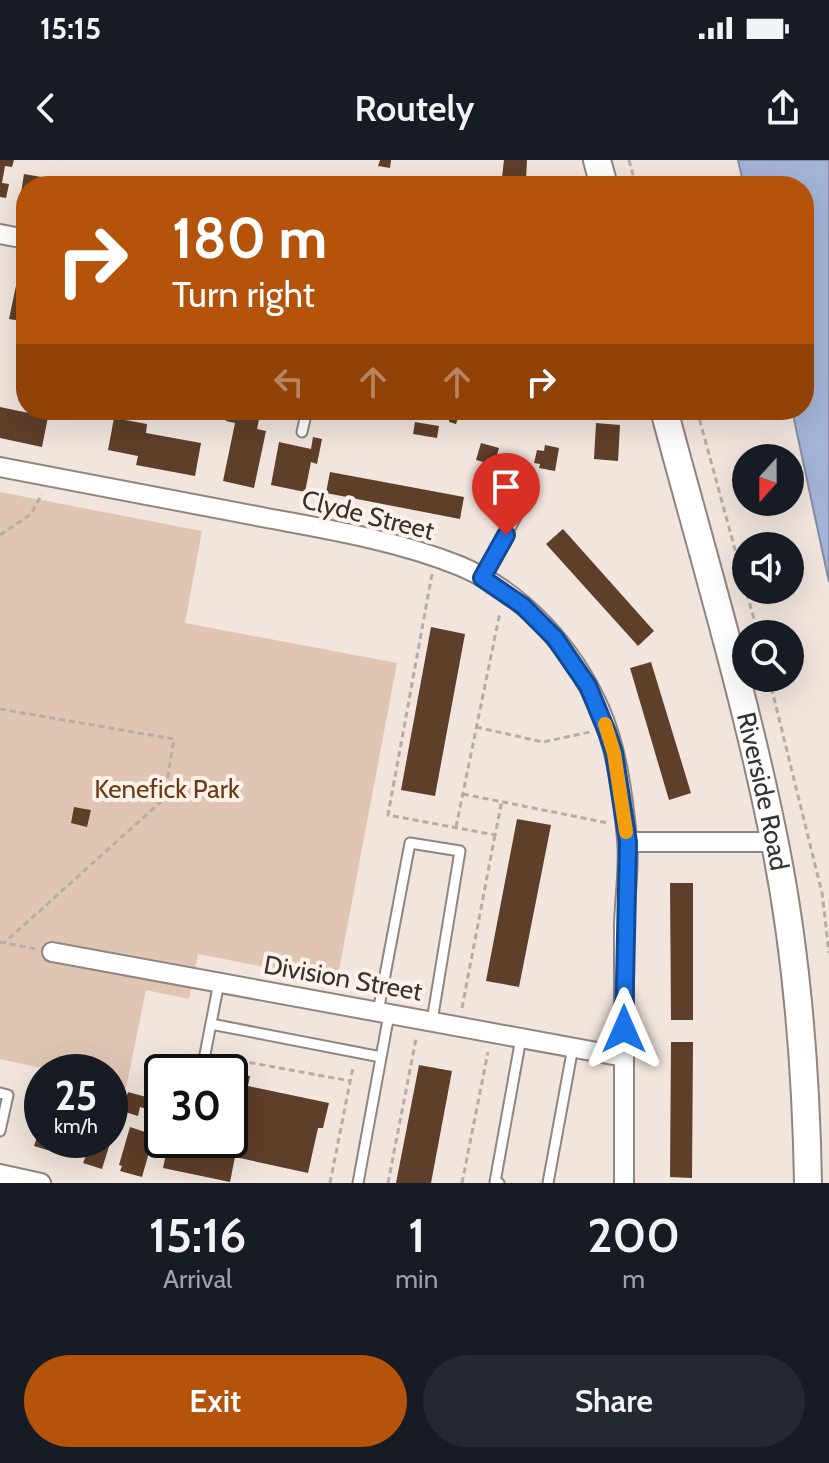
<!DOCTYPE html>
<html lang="en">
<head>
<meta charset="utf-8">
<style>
	body { margin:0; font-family:Cabin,sans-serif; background:#242831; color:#f1f3f6; height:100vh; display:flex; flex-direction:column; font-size:30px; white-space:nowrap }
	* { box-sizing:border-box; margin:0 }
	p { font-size:26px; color:#9ea1a6 }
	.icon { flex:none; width:44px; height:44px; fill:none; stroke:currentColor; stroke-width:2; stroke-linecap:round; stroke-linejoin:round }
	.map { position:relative; height:1023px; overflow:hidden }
	.details { display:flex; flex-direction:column; background:#171b24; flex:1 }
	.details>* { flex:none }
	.guide { position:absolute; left:16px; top:16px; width:798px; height:244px; border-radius:32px; box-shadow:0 8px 32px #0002; background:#b45309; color:#fff; overflow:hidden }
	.needle { width:52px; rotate:201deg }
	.fabs { position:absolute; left:732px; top:284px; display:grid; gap:16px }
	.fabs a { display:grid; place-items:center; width:72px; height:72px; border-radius:50%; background:#171b24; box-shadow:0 8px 32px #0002; font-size:40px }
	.speed { position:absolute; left:24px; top:894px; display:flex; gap:16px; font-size:40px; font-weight:700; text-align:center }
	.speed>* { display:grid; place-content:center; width:104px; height:104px; border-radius:50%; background:#171b24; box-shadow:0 8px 32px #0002; line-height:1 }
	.speed small { font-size:20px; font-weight:400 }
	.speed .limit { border:4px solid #111; border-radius:12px; background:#fff; color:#111 }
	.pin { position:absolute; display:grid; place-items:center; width:68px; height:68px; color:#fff; margin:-82px -34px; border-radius:50% 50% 50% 0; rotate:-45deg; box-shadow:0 0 8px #0007 }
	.pin .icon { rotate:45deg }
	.me { position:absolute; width:88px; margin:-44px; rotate:0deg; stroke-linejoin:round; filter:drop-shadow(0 0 6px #0008) }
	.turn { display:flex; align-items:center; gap:28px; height:168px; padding:0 24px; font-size:36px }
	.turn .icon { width:104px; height:104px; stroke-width:2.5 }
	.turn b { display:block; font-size:56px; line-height:68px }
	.lanes { display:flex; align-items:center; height:76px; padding:0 24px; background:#0003; justify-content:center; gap:40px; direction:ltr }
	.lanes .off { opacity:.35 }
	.eta { display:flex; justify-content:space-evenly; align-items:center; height:136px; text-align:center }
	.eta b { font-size:48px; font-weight:600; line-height:56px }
	.primary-button { display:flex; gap:16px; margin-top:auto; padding:16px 24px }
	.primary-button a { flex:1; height:92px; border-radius:48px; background:#b45309; color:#fff; font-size:32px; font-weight:600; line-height:92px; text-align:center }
	.primary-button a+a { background:#242831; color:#f1f3f6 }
	.status { display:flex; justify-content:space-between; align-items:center; height:56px; padding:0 40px; background:#171b24; direction:ltr }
	.status svg { height:22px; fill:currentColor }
	header { display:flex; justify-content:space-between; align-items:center; height:104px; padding:0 24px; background:#171b24; font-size:36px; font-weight:600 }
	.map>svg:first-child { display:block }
	.green { fill:#e0c5b3 }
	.water { fill:#a4b4d7; stroke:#838da5; stroke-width:2 }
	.building { fill:#5e3f2a }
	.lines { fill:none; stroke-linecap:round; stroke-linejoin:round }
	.lane-casing { stroke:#91867f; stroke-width:13 }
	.street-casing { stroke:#91867f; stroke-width:22 }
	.secondary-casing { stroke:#91867f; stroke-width:30 }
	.path { stroke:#b6ada6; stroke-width:3; stroke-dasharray:6 4; stroke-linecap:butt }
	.lane { stroke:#fff; stroke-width:9 }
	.street { stroke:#fff; stroke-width:18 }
	.secondary { stroke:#fff; stroke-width:26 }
	.route-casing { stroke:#114b97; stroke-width:20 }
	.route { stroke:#1a73e8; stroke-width:14 }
	.slow { stroke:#f59e0b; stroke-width:14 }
	.labels { text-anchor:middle; stroke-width:8; stroke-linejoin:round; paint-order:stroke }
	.street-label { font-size:26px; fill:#36322f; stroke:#fef2ea }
	.park-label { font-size:26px; fill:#6b3b15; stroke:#fef2ea }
</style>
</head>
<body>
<div class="status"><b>15:15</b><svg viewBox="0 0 49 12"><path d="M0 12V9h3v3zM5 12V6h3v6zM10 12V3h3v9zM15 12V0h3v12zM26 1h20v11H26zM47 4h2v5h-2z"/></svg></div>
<header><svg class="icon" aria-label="back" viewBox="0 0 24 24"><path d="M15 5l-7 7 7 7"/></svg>Routely<svg class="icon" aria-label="share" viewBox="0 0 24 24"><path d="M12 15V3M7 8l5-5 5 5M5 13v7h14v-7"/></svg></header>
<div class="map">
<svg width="829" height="1023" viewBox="0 0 829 1023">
	<rect width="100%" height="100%" fill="#f1e5dd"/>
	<path class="green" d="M0,332L202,371L185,463L397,503L337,821L198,794L189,839L146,830L126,928L110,924V912H60L0,899Z"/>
	<path class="water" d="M738,0H829V422L792,250H804V26H744Z"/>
	<path class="building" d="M0,0H14L12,7L5,6L2,23L9,24L6,38L0,37Z
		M380,0H391L390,8L378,6Z
		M504,0H527L526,19L502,17Z
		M24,14L82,24L83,16L117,21L116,26H26V47L19,46Z
		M18,116L26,118V162L9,159Z
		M0,247L48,257L42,287L0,278Z
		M228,250H261L257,269L266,271L254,328L223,321L235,263L226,261Z
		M443,250H468L466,260L458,258L456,264L449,262L450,256L442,254Z
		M531,250H552V257L531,255Z
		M114,258L147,264L146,273L201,283L195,316L136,305L138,296L108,290Z
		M415,262L439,266L437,278L413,274Z
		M596,263L620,265L618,301L594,299Z
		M313,277L322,279L317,304L311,302L305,332L271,325L279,282L311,289Z
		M481,283L499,288L494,305L476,300Z
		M545,285L559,288L555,311L539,308L540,304L534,303L537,290L544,291Z
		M330,312L464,337L460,359L326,333Z
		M563,369L654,471L638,486L546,384Z
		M431,467L465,474L435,636L401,630Z
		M651,502L691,633L669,640L630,508Z
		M74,647L91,650L87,667L71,663Z
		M517,659L551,665L519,827L486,821Z
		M670,723H693V860H671Z
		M671,882H693L692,1018L670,1017Z
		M419,905L452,911L431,1023H396Z
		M230,912L250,916L248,926L329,943L323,968H318L308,1013L235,997L230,1022L163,1008L169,980H230Z
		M128,932L161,941L158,952L140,947L138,956L122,951Z
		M42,962V980H64L60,994L34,986Z
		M130,967L154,975L142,1017L120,1011L122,1006L119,1005Z
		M81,980H111L102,1009L83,1003L87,993L78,990Z"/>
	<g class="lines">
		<defs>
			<path id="lane" d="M302,272L307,250
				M482,418L521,348
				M378,852L410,683L460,691L432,861
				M211,864L381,897
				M202,910L219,822
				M0,933L8,935L0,971
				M358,1023L389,854
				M499,1023L495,1022L521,878
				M548,1023L573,887"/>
			<path id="street" d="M0,74L26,79
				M0,307C89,324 178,341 267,358C331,370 399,381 460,406C522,432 573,488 600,550C617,589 623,637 627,679C630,709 624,740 624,770C624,854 624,939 624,1023
				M628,682H775
				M52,792L624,897
				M0,1014L41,1023"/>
			<g id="secondary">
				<path d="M597,0L604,26"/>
				<path id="s1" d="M664,250C702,392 745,535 774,679C797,792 806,908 808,1023"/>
			</g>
		</defs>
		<use href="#lane" class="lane-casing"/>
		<use href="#street" class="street-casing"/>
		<use href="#secondary" class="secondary-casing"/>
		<path class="path" d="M629,0L636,26
			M697,250L758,474
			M0,375L31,354L42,334
			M432,414L388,655L495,675L502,640
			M769,518L822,733L829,793
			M0,549L174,579L164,639L4,783
			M476,567L543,582L590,572
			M463,634L608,663
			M456,667L500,452
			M0,782L36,789
			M462,848L495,675
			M220,897L350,921
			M330,1023L353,907
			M388,1023L416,879
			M462,1023L488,892"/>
		<use href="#lane" class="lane"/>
		<use href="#street" class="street"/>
		<use href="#secondary" class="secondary"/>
	</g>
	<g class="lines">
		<defs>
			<path id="route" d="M506,375L482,418L523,446L555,478L588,526L607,572L614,593L628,682L624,869"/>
		</defs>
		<use href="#route" class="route-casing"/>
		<use href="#route" class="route"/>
		<path class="slow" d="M605,564L614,593L626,672"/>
	</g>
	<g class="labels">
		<g class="street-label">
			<text transform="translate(368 355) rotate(14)" y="9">Clyde Street</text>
			<text dy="9" stroke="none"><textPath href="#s1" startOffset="394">Riverside Road</textPath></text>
			<text transform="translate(343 818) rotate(10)" y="9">Division Street</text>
		</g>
		<g class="park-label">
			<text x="167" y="638">Kenefick Park</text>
		</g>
	</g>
</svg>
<div class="fabs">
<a><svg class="needle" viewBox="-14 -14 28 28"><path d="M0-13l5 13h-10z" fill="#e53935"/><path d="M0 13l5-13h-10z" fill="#9ea1a6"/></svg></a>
<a><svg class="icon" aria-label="sound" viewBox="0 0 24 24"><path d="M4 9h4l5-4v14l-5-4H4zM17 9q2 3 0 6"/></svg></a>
<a><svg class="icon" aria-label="search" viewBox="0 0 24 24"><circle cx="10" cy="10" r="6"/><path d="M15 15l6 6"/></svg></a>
</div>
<div class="speed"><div>25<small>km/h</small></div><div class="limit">30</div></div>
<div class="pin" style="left:506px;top:375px;background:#d93025"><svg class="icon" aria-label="arrive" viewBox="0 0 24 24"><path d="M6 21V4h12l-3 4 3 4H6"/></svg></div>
<svg class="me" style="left:624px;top:869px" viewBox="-20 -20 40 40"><path d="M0-17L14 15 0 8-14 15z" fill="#1a73e8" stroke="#fff" stroke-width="4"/></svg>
<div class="guide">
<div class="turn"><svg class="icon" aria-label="right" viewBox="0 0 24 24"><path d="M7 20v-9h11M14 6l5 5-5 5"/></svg><div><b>180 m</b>Turn right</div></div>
<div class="lanes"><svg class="icon off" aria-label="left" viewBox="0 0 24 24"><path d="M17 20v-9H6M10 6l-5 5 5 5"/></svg><svg class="icon off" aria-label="ahead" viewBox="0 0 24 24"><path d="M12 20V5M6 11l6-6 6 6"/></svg><svg class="icon off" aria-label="ahead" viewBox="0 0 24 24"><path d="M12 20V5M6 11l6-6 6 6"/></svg><svg class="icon" aria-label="right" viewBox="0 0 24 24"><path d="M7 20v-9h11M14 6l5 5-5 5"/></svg></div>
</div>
</div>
<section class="details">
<div class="eta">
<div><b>15:16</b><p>Arrival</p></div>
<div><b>1</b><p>min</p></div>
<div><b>200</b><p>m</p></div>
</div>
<div class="primary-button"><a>Exit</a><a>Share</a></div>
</section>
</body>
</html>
